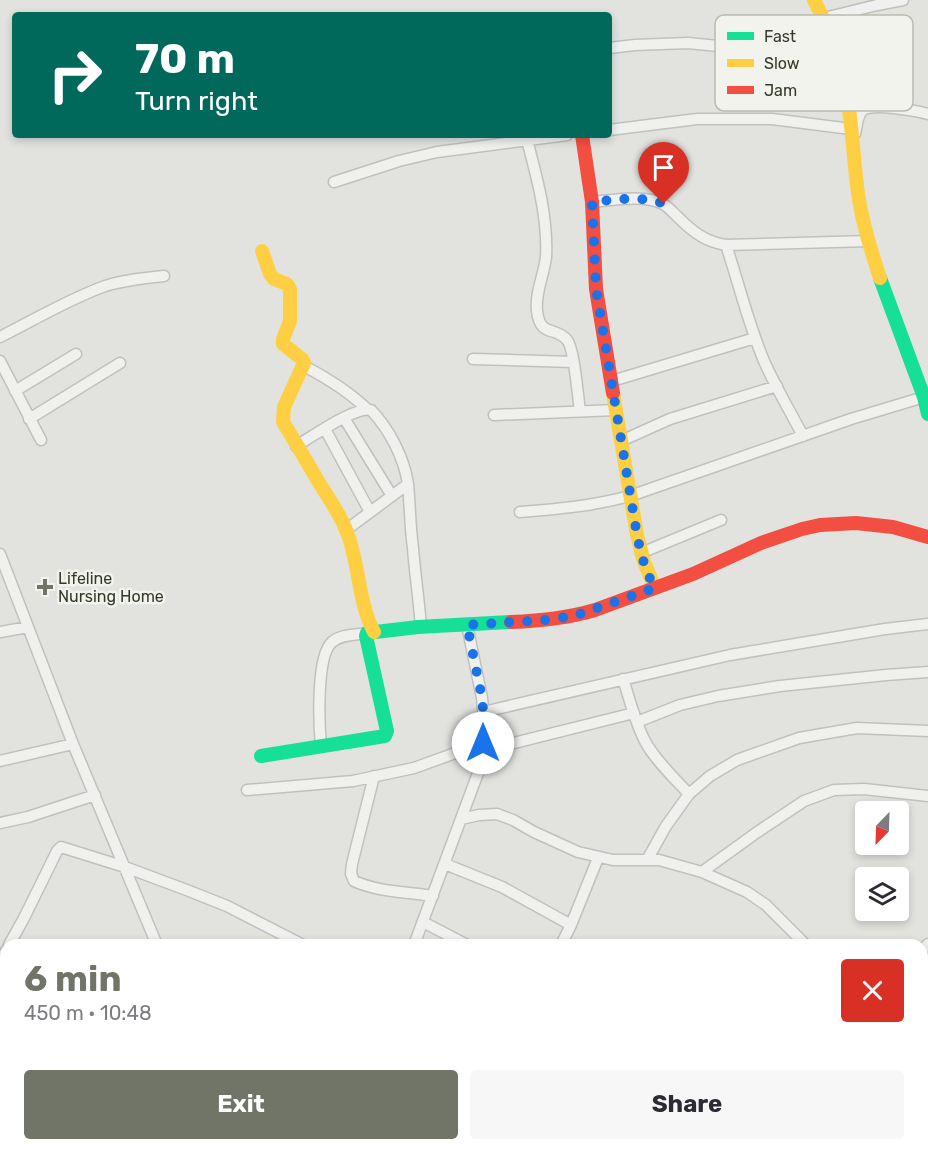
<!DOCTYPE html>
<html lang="en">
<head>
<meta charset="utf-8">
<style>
	body { margin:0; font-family:Rubik,sans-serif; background:#f7f7f7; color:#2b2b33; height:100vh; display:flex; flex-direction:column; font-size:22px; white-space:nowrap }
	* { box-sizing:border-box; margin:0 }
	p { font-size:20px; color:#7c7c81 }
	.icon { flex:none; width:33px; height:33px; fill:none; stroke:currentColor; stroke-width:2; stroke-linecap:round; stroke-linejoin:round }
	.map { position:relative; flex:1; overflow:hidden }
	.panel { position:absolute; left:0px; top:939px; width:928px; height:212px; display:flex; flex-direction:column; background:#fff; border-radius:18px 18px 0 0; box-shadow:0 3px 9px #0003 }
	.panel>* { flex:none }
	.guide { position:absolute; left:12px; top:12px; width:600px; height:126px; border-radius:6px; box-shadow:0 3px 9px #0003; background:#00695c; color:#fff; overflow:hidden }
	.needle { width:39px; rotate:203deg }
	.controls { position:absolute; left:855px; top:801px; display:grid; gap:12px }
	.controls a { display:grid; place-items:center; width:54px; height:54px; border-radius:6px; background:#fff; box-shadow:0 3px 9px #0003; font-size:30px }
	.pin { position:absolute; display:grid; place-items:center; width:51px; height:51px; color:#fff; margin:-62px -26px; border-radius:50% 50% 50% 0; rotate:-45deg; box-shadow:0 0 6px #0007 }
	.pin .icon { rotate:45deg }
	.me { position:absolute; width:66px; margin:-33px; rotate:0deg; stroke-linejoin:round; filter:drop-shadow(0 0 4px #0008) }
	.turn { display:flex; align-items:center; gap:21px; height:126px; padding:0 24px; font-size:27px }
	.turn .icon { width:78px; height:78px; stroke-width:2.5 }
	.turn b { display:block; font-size:42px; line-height:51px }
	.round { display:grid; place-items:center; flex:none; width:63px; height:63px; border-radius:6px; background:#f7f7f7 }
	.head { display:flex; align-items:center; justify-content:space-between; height:102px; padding:0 24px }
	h1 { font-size:36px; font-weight:700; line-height:45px; color:#717568 }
	.cta { display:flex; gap:12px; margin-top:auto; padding:12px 24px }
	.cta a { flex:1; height:69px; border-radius:6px; background:#717568; color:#fff; font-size:24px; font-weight:700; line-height:69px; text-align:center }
	.cta a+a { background:#f7f7f7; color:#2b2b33 }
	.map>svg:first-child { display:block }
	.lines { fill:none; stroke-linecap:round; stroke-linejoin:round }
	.street-casing { stroke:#c0c1bd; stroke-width:13 }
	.street { stroke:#f0f0ee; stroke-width:10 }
	.fast { stroke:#16e098; stroke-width:14 }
	.slow { stroke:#ffcf43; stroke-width:14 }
	.jam { stroke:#f24e42; stroke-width:14 }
	.route { stroke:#1a73e8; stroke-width:10; stroke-dasharray:0 18 }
	.poi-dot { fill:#717568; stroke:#f1f3ec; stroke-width:2 }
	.labels { text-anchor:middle; stroke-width:5; stroke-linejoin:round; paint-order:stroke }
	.poi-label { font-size:16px; fill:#343a28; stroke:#f1f3ec; text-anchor:start }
	.key { fill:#f1f3ec; stroke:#b8bcb1; stroke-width:1.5 }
	.key-label { font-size:16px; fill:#343a28 }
</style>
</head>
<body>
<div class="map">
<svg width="928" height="1150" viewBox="0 0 928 1150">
	<rect width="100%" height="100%" fill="#e2e3df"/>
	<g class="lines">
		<defs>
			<path id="street" d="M824,18L877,5L903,0
				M609,48L635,45L688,43L718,46L759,54L839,62
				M609,130L697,119H772L851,129
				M855,134C857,127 857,116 862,111C869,102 917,111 928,114
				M527,140C537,178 548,217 546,257C544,275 535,292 537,311C540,338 556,326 567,340C574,347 578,398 580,411
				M334,182L399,161L437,152L567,135
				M592,202C613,200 645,194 663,204C670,208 675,215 681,220C694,233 707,242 726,245L869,241
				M726,245C739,284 748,323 764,361C775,386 790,411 803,436
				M0,337C34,320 69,299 105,286C124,280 144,278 164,276
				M473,359L573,362
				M0,361L41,440
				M304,366C327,378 348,391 367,409
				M612,381L755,338
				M15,391L76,354
				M494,415L616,410
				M344,418L392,496
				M29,419L120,363
				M325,429L370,512
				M621,441L670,419L777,386
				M296,446C312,437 355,406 371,410C389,429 404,457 408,484C410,505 410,527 413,548C415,575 419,600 421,627
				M520,512C559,509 592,506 630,496L851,419L924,397
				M346,530L408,484
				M641,553L721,520
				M0,554L73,744L157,945
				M0,632L28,627
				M623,679C630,700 635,723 646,743C656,761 675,779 689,794
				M483,712L730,655L885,629L928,624
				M637,722L680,705L718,696L780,686L886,675L928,672
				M321,746C319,725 316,656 332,642C341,634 356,635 367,633
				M482,751L634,713
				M0,761L73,744
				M374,776L352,864L351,874L354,881C378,892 407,892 433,896
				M247,790L353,781L414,768L483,743
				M461,819L479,815L497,814L513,820L534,832L578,852L613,860H659L702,872L747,892L766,905L806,945
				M0,823L28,817L95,795
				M647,860L666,826L689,794L710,776L737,760L799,738L857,728L928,731
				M445,864L502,887L571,925
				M702,872L756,833L804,801L834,790L864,789L928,796
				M423,922L467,945
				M9,945L24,918L57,851L61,847L125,867L184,889L227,906L303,945
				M414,945L478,773L483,743L484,721L482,698L467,625
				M561,945L571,925L598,858
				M922,950L928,944
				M0,961L6,951
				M0,1025L6,1033
				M0,1042L6,1041
				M922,1083L928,1085
				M0,1105L6,1102
				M15,1144V1150
				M261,1144L265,1150
				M492,1144L515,1150
				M754,1144L767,1150
				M101,1150V1144
				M925,1150L928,1143"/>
		</defs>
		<use href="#street" class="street-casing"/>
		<use href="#street" class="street"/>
		<path class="fast" d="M880,278L924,397L928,414
			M261,756L385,736L387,731L366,636L367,633L418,627L511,622"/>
		<path class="slow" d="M814,0C832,34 844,71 849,110C853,137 854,165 858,193C862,222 871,250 880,278
			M262,251L270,274L274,279L287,284L290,289V321L283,339V344L302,359L304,363L284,407L283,422C296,443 308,464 321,486C330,500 340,514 346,530C360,563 357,600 374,632
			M613,393L637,535L644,562L655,588"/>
		<path class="jam" d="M582,135L592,202L596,289L613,393
			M511,622C539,621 568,618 595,610L693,574L761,543L802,529L820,525L856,523L893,527L928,537"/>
	</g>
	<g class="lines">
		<path class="route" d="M483,743L484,721L482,698L467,625L546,620L574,616L655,588C645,571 641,554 637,535L596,289L592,202C616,200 641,195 664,204"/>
	</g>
	<path class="poi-dot" d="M42 578h6v6h6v6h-6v6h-6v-6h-6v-6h6z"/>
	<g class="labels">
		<g class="poi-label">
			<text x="58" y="584">Lifeline<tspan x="58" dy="18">Nursing Home</tspan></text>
		</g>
	</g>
	<rect x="715" y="15" width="198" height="96" rx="9" class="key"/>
	<rect x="727" y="32" width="27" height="8" fill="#16e098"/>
	<rect x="727" y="59" width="27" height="8" fill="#ffcf43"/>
	<rect x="727" y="86" width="27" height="8" fill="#f24e42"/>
	<g class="key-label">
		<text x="764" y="42">Fast</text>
		<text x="764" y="69">Slow</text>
		<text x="764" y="96">Jam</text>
	</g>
</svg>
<div class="controls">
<a><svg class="needle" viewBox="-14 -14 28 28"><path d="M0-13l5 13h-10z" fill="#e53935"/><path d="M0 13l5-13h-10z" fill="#7c7c81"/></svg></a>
<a><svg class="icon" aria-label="layers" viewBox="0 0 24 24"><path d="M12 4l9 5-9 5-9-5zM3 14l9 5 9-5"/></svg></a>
</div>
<div class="pin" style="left:664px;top:204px;background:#d93025"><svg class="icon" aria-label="arrive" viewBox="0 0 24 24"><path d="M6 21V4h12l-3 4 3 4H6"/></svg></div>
<svg class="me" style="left:483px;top:743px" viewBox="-20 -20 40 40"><circle r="19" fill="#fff"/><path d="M0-13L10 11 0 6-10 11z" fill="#1a73e8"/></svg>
<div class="guide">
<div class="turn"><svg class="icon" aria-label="right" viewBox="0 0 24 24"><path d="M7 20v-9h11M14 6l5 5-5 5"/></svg><div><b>70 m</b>Turn right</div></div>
</div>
<section class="panel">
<div class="head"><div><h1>6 min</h1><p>450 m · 10:48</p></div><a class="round" style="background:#d93025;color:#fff"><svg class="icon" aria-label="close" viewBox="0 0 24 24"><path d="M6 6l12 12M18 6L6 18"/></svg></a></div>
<div class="cta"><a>Exit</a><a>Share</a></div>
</section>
</div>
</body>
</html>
